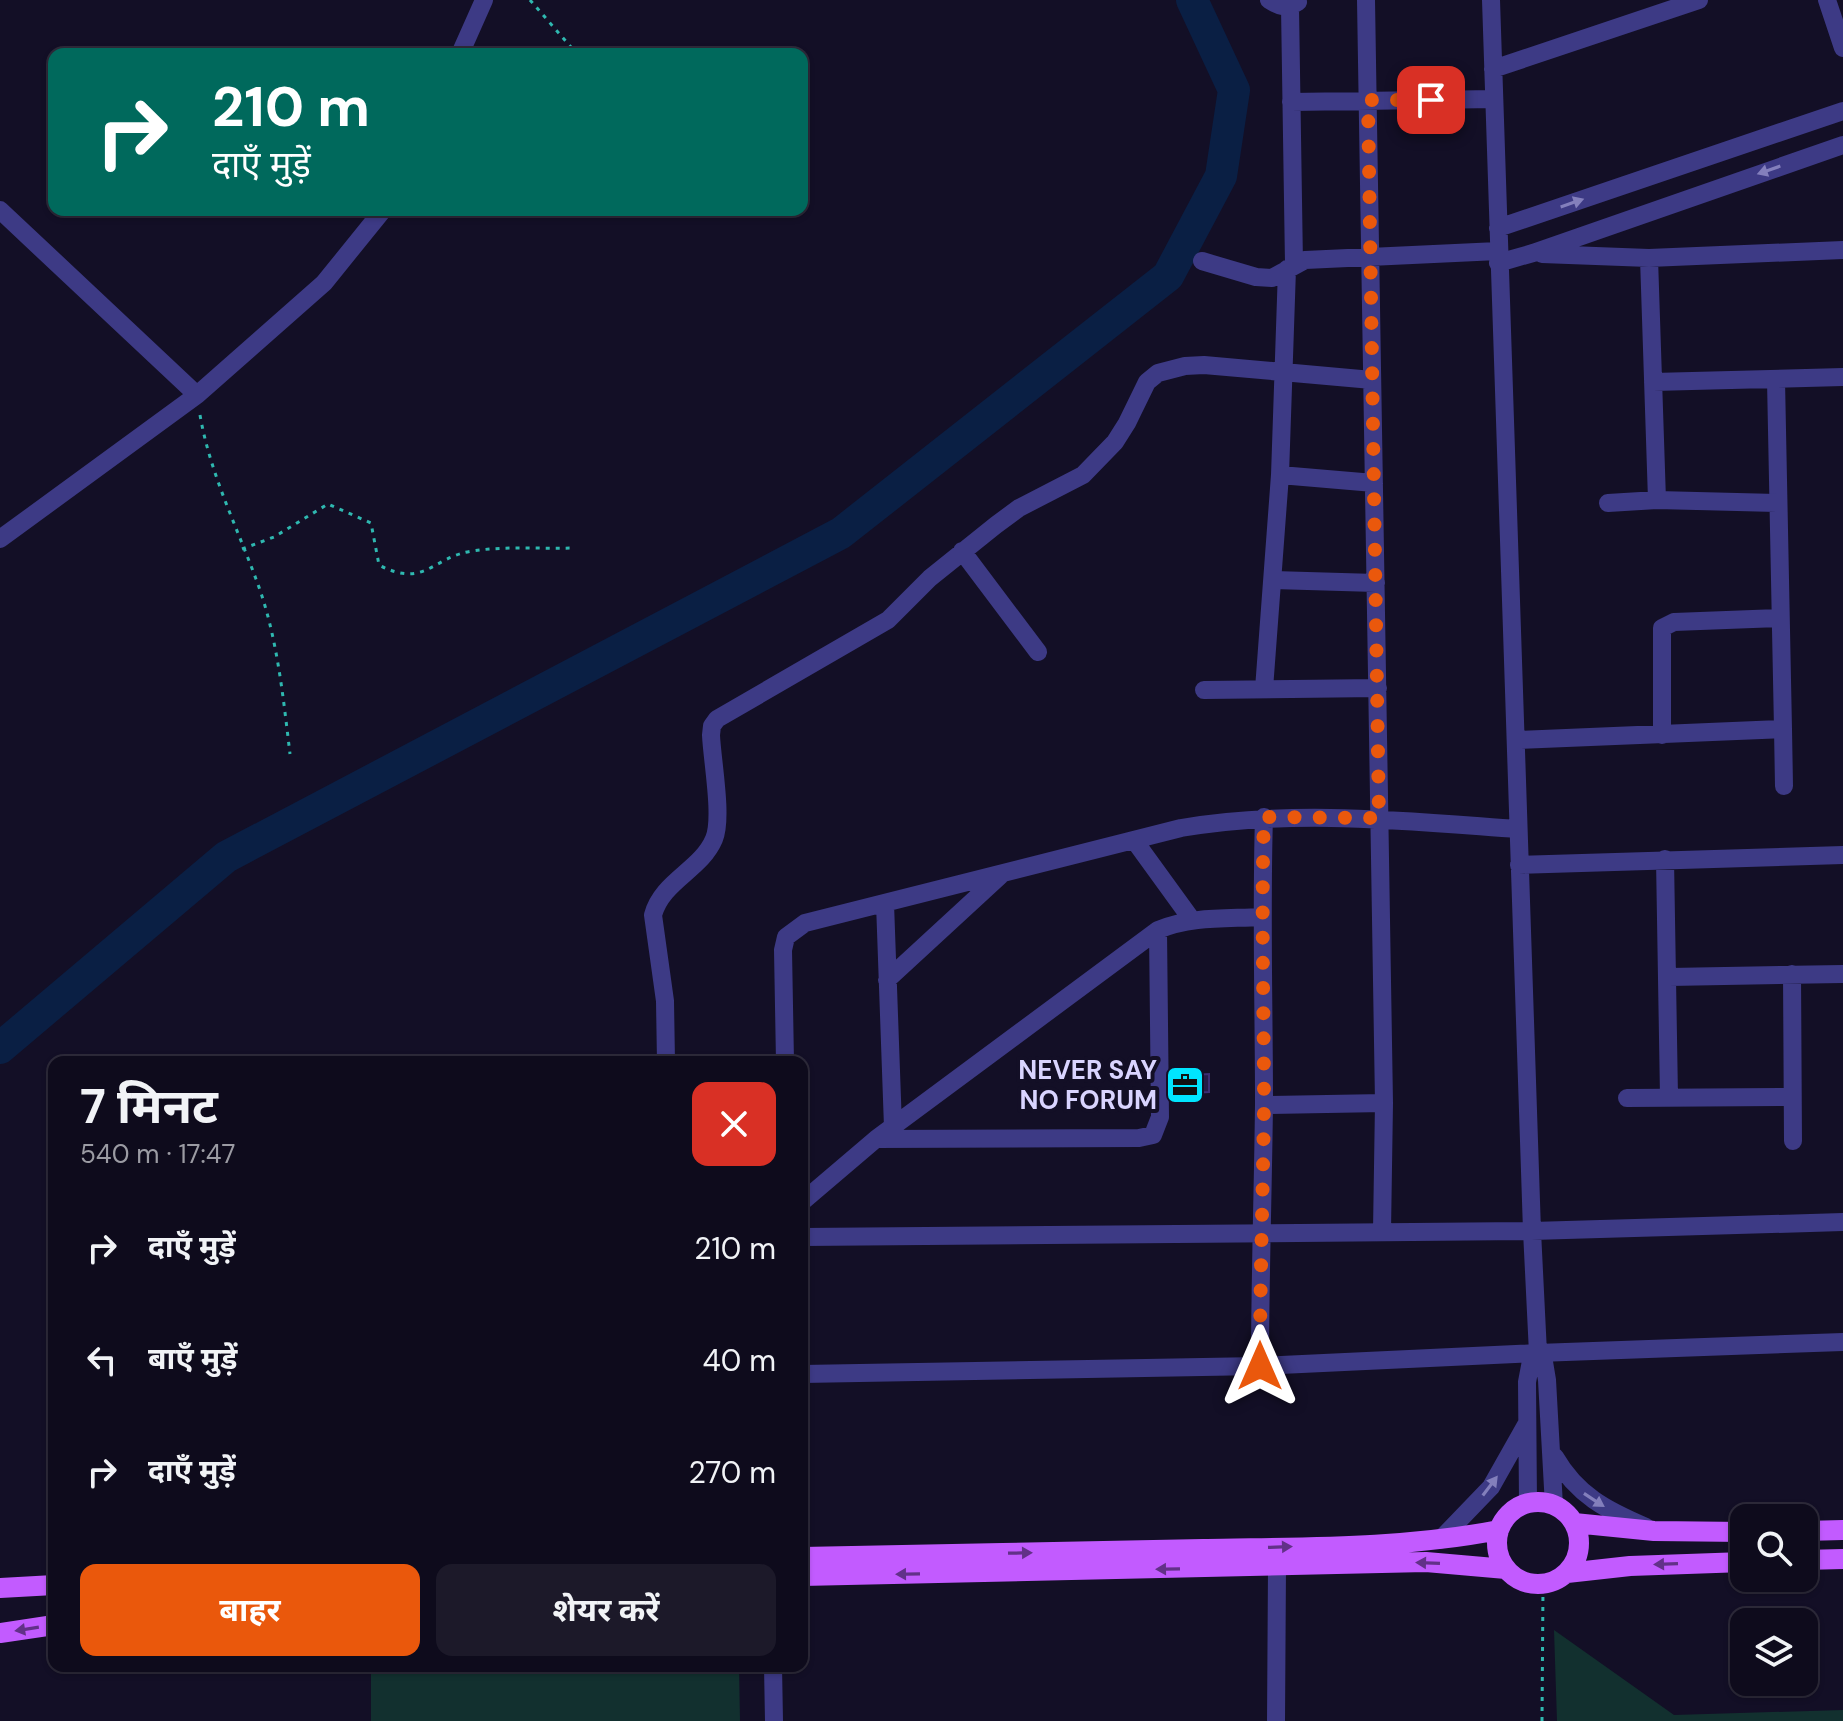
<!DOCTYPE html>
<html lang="hi">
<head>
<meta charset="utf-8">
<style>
	body { margin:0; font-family:"DM Sans","Noto Sans Devanagari",sans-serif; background:#1c1929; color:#f1f3f6; height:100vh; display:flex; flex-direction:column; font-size:30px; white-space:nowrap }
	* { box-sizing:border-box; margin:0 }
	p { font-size:26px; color:#9b9ba3 }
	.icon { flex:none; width:44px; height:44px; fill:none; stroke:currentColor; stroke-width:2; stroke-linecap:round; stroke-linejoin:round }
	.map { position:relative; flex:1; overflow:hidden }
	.panel { position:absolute; left:48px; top:1056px; width:760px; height:616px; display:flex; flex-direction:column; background:#0e0b1c; border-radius:16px; box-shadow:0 2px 6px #0004,0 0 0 2px #2e2b3b }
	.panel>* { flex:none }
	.banner { position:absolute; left:48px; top:48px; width:760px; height:168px; border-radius:16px; box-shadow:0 2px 6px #0004,0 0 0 2px #2e2b3b; background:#00695c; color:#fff; overflow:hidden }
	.buttons { position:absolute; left:1730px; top:1504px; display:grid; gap:16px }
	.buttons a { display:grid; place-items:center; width:88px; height:88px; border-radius:16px; background:#0e0b1c; box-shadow:0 2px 6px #0004,0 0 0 2px #2e2b3b; font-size:40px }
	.pin { position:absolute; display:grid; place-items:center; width:68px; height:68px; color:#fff; margin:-34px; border-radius:16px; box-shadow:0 4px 12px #0006 }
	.me { position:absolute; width:88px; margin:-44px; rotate:0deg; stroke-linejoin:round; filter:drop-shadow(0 0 6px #0008) }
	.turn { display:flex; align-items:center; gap:28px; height:168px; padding:0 32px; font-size:36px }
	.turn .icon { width:104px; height:104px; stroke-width:2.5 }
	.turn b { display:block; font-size:56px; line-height:68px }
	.round { display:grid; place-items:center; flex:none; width:84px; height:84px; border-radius:16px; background:#1c1929 }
	.summary { display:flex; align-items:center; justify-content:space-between; height:136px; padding:0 32px }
	h1 { font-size:48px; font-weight:700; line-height:60px }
	.primary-button { display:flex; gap:16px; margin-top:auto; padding:16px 32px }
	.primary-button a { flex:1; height:92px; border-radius:16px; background:#ea580c; color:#fff; font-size:32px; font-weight:700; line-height:92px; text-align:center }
	.primary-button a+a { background:#1c1929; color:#f1f3f6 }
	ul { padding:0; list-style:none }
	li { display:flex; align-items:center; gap:24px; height:112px; padding:0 32px }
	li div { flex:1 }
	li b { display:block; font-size:30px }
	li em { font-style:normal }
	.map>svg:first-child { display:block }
	.green { fill:#12302f }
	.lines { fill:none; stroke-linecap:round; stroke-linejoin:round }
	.river { stroke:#0a1f44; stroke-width:32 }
	.building { fill:#241b47; stroke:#3b2d73; stroke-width:2 }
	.path { stroke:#2fb8b0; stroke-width:3; stroke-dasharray:4 6; stroke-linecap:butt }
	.minor { stroke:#3d3a85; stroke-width:18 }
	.major { stroke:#c25bff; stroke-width:20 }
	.oneway { fill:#837fbc }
	.oneway2 { fill:#623188 }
	.route { stroke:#ea580c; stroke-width:14; stroke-dasharray:0 25.2 }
	.labels { text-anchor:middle; stroke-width:8; stroke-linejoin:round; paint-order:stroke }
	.poi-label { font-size:26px; font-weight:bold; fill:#d9d4ff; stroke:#130f26; text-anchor:end }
</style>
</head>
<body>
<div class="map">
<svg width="1843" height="1721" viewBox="0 0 1843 1721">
	<rect width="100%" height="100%" fill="#130f26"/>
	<path class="green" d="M1554,1630L1674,1715L1843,1710V1721H1557Z
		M371,1666H739L740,1721H371Z"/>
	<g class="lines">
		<path class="river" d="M0,1048L226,857L841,533L1168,276L1221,176L1234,90L1192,0"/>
	</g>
	<path class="building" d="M1209,1074V1092L1172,1094V1076Z"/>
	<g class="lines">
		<path class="path" d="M530,0L577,54
			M200,415C210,473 236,525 256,579C277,634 283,696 290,754
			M242,549L274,537L328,504L371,523L379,565C425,589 432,557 472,551C505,546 540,549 573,548
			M1542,1721L1543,1585"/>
		<path class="minor" d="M1269,0C1280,7 1287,9 1298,2
			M1366,0L1384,1103L1382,1231
			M1491,0L1532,1231L1538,1353L1544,1362L1547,1380L1554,1506
			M1827,0L1843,48
			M1290,7L1294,264
			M460,54L484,0
			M1493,69L1699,0
			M1291,102L1494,99
			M0,210L197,395
			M1498,228L1843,111
			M1542,254L1649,258L1843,250
			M1649,258L1657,500
			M1202,261L1256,277L1272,278L1305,260L1498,251
			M1498,263L1533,253L1843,145
			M1653,382L1843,377
			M1280,475L1374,483
			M1608,503L1657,500L1777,503
			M0,539L197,395L324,283L383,210
			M962,551L1038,652
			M1273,580L1376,583
			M1264,689L1280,475L1287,269
			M1204,690L1378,688
			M1783,729L1784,786
			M1662,735V628L1674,622L1779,618
			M1516,740L1783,729L1776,380
			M1134,840L1192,920
			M1665,859L1669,1097
			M1519,865L1843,855
			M885,903L893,1127
			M1792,974L1793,1141
			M1669,977L1843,974
			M887,980L1001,875
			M666,1062L665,1001L653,915C662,881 701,870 714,839C723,818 712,760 711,735L712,726L717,719L888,620L930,578L996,525L1019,508L1083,475L1115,442L1127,423L1147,382L1158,373L1185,366L1204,365L1372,380
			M785,1062L783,950L786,937L805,923L1181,828C1293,809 1406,821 1518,829
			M1627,1098L1791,1097
			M1264,1105L1384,1103
			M876,1139L1139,1138L1153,1135L1160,1117L1158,930
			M802,1202L876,1139L1158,930C1191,916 1227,919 1261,917
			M802,1237L1532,1231L1843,1222
			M1260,1366C1260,1279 1263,1191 1264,1104C1264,1008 1261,913 1264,817
			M802,1374L1260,1366L1538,1353L1843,1342
			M1555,1457C1577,1495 1606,1510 1646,1527
			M1528,1503L1527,1382L1531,1361L1538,1353
			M1440,1540L1491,1487L1526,1425
			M773,1666L774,1721
			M1276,1721L1277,1567"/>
		<path class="major" d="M1497 1543a41 41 0 1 1 82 0a41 41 0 1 1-82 0Z
			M1574,1523L1654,1531L1744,1532
			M1804,1531L1843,1530
			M802,1557C936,1554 1069,1552 1203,1549C1301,1547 1402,1549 1499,1530
			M1804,1560L1843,1559
			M1567,1573L1630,1566L1744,1562
			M802,1576L1426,1562L1506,1569
			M0,1588L54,1585
			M0,1633L54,1625"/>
	</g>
	<defs><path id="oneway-solid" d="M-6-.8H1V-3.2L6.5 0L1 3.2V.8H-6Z" transform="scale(2)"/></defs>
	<g class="oneway">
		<use href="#oneway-solid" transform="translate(1769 170) rotate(161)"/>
		<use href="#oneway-solid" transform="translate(1572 203) rotate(-19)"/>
		<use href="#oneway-solid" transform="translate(1490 1486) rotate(-53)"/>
		<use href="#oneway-solid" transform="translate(1594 1500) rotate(33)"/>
	</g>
	<g class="oneway2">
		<use href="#oneway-solid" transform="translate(1280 1547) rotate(-2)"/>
		<use href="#oneway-solid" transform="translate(1020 1553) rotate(-1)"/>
		<use href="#oneway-solid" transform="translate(1428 1563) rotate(-178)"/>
		<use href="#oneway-solid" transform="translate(1666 1564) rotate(178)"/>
		<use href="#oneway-solid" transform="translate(1168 1569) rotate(179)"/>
		<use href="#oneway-solid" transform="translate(908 1574) rotate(179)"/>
		<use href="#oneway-solid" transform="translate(27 1629) rotate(171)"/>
	</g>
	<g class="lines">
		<path class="route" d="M1260,1366C1260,1279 1263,1191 1264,1104C1264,1008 1261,913 1264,817L1379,818L1368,100H1431"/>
	</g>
	<defs>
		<symbol id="office-square" viewBox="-11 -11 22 22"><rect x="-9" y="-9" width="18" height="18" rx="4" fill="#00e5ff" stroke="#130f26"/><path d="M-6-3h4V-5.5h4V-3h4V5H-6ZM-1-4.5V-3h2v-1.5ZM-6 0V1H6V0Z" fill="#111"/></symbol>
	</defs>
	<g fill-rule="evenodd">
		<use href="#office-square" x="1163" y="1063" width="44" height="44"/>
	</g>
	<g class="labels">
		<g class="poi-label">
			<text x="1157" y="1079">NEVER SAY<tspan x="1157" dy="30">NO FORUM</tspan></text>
		</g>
	</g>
</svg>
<div class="buttons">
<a><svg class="icon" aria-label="search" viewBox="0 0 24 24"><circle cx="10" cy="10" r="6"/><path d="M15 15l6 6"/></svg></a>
<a><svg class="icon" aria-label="layers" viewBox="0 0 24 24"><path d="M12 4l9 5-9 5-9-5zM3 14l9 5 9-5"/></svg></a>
</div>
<div class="pin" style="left:1431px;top:100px;background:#d93025"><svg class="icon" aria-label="arrive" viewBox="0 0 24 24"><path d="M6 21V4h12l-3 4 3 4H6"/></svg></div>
<svg class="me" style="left:1260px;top:1366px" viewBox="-20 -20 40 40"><path d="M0-17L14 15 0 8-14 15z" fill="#ea580c" stroke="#fff" stroke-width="4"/></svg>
<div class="banner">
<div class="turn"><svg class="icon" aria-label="right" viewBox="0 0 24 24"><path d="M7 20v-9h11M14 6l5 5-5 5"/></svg><div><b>210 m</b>दाएँ मुड़ें</div></div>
</div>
<section class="panel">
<div class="summary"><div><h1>7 मिनट</h1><p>540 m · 17:47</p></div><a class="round" style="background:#d93025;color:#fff"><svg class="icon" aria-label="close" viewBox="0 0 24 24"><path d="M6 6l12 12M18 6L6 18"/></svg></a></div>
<ul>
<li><svg class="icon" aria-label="right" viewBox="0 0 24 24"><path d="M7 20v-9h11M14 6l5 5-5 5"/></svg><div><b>दाएँ मुड़ें</b></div><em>210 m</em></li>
<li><svg class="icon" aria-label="left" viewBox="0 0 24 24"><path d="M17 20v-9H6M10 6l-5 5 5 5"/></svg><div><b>बाएँ मुड़ें</b></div><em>40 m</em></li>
<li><svg class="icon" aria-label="right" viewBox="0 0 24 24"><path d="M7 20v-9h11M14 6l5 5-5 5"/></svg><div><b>दाएँ मुड़ें</b></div><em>270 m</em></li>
</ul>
<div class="primary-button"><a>बाहर</a><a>शेयर करें</a></div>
</section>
</div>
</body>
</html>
